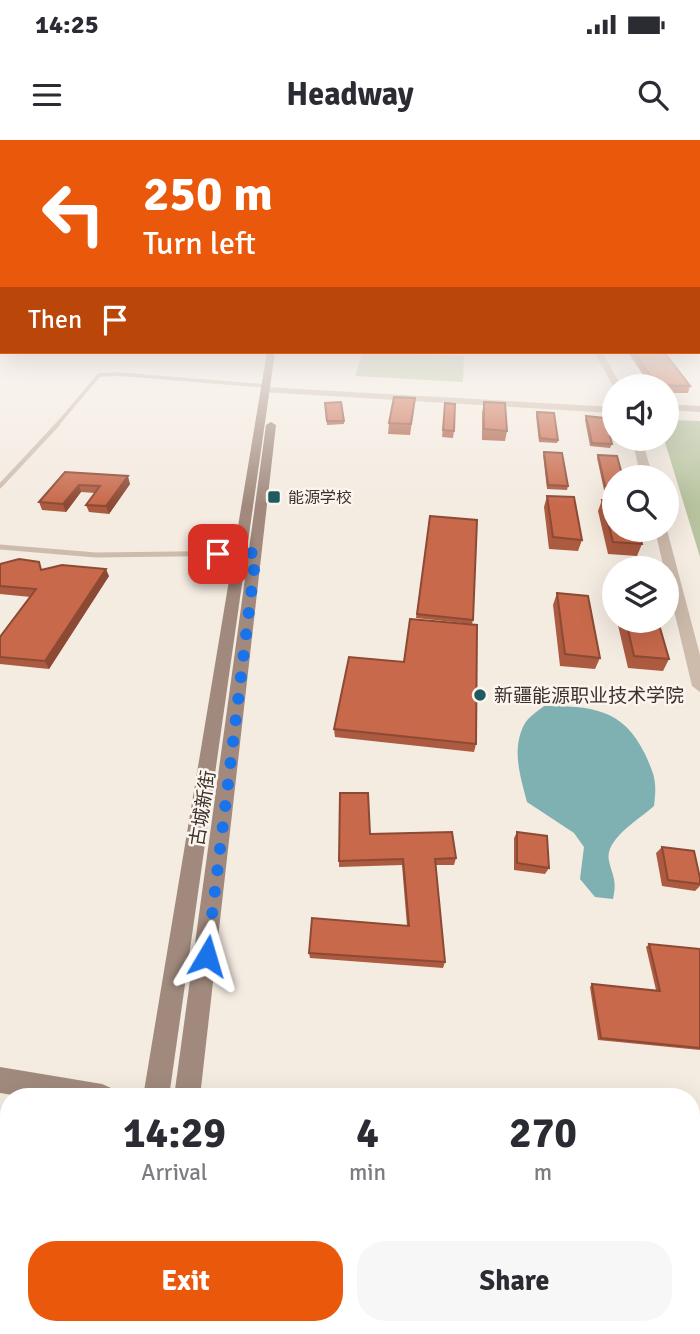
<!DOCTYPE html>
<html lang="en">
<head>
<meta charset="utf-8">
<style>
	body { margin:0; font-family:Signika,"Noto Sans SC",sans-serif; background:#f7f7f7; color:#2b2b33; height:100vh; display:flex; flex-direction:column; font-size:26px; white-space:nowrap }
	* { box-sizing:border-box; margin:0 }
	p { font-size:23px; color:#7c7c81 }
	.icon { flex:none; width:38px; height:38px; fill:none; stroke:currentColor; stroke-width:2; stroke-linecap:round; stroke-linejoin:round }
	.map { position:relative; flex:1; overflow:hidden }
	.side { position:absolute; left:0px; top:948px; width:700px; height:247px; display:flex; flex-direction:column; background:#fff; border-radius:28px 28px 0 0; box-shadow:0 7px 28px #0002 }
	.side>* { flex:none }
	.hud { position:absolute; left:0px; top:0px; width:700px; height:214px; box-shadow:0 7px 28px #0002; background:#ea580c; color:#fff; overflow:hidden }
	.tools { position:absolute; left:602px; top:234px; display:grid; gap:14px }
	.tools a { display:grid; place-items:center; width:77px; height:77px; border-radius:50%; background:#fff; box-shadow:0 7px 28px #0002; font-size:35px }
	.pin { position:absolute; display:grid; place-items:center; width:60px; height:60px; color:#fff; margin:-30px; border-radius:14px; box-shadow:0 4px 10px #0006 }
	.me { position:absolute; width:77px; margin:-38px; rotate:7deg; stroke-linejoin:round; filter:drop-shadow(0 0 5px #0008) }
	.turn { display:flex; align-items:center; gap:24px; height:147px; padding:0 28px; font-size:32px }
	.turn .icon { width:91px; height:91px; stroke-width:2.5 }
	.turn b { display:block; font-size:49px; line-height:60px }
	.then { display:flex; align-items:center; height:66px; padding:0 28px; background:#0003; gap:14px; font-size:26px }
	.eta { display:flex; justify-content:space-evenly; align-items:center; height:119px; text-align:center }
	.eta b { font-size:42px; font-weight:700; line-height:49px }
	.action { display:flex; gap:14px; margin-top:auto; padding:14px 28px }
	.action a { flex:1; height:80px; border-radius:28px; background:#ea580c; color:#fff; font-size:28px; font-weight:700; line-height:80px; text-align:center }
	.action a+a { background:#f7f7f7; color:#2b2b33 }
	.status { display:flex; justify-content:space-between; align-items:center; height:49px; padding:0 35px; background:#fff; direction:ltr }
	.status svg { height:19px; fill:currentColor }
	header { display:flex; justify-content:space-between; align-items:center; height:91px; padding:0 28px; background:#fff; font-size:32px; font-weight:700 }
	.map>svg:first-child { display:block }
	.green { fill:#b8c4a0 }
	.water { fill:#7fb0b2 }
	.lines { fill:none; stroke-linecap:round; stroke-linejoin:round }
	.service-far2 { stroke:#cdbbac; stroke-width:3.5 }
	.service-far1 { stroke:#cdbbac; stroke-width:4.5 }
	.service { stroke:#cdbbac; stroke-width:5 }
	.tertiary { fill:#cdbbac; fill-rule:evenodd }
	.secondary { fill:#a18a7d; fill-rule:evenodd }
	.wall { fill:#ac5a40 }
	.shaded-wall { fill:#8c4a34 }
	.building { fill:#c8694b; stroke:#8c4a34; stroke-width:2 }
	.route { stroke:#1a73e8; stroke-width:12; stroke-dasharray:0 21.6 }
	.poi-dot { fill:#1f5a5e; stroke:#fbf5ee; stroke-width:2.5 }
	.labels { text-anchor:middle; stroke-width:5; stroke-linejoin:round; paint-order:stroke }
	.far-poi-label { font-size:16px; fill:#3b302b; stroke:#fbf5ee; text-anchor:start }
	.poi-label { font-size:19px; fill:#3b302b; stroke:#fbf5ee; text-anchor:start }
	.street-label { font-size:19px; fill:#3b302b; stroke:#fbf5ee }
</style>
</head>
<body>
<div class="status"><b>14:25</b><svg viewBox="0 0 49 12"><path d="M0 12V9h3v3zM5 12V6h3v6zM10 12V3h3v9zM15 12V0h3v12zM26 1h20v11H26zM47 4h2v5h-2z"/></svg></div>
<header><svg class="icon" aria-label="menu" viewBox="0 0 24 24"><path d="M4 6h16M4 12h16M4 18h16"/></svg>Headway<svg class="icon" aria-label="search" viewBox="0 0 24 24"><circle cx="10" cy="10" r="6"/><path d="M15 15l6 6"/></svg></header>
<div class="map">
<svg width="700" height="1194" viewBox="0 0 700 1194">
	<rect width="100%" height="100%" fill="#f4ebe1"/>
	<path class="green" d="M363,212L464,216L463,242L355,236Z
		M667,280L700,281V417L664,299H667Z"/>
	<path class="water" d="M544,566C590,566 623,568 645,614C655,636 657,642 654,666C640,679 604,699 609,721C613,738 617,739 613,759L595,757L580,739L584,707L574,693L527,662C521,638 511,610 524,585C527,578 538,571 544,566Z"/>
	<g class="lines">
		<path class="service-far2" d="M56,286L99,235L118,234L265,246"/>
		<path class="service-far1" d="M0,346L58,284"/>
		<path class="service" d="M0,407L96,415L256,413"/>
		<path class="tertiary" d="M594,212H602L622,247L614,248Z
			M265,247L614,267V273L262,252L260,250Z
			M667,264L700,266V272L667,270Z
			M632,299H642L653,338H641Z
			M655,390H667L700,515V552L692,546L667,441V429H664Z"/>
		<path class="secondary" d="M267,212H275L169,957H143Z
			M271,282L276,285L200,957H174L266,285Z
			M0,927L102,944L111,948L115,957H26L0,953Z
			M0,981L9,982V1009L0,1007Z
			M691,1016L700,1017V1045L691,1044Z
			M691,1074L700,1075V1105L691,1104Z
			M99,1186H131L130,1194H98Z
			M137,1186H169L168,1194H136Z"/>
	</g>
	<path class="wall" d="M231,212H249V214H232Z
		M628,212H664L690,246L688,253H667V247H651Z
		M484,262L507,291L505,301L482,300V273Z
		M325,263L344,281V284L327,285Z
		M445,263L454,291L453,298L442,297Z
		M414,268L410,295L388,294L389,283Z
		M537,272L558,300L557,303L539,302L536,276Z
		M586,276L612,304L610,308L590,306L585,280Z
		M544,312L568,346L567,350L547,349L543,315Z
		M598,315L614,338V351L604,350L597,318Z
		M65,332L130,344L109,374L89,372L86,365L95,353L81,352L66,372L42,370L39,362Z
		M547,356L582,400L578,411L549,409L544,367Z
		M602,360L642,404L637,416L608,414L598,371Z
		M430,376L473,480L472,484L416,478Z
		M0,424L43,430L109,436L49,529L0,524V497L31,457L0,454Z
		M557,453L600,518L595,529L560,526L553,465Z
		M617,481H658L669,519L663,531L628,528Z
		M334,589L476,604L474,612L335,597Z
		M340,653L370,694L456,718L454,725H436L445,822L443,828L310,818L309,813L407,786L402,725L339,727Z
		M517,692L549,728L545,734L514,730V698Z
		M662,707L700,738V746L695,751L662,746L656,713Z
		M649,804L700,809V910L598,900L590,847L592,844L656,850L646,807Z"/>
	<path class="shaded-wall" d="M128,336L130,344L109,374L106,366Z
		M79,345L81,352L66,372L63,364Z
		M106,429L109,436L49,529L45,521Z"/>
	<path class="building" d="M634,212H664L690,246L657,245Z
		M394,257L415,258L411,284L389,283Z
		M341,262L344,281H327L325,263Z
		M484,262L505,263L507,291L484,289Z
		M445,263L455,264L454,291L443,290Z
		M537,272L554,273L558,300L540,298Z
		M586,276L605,278L612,304L592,303Z
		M544,312L562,313L568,346L548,345Z
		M598,315L617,316L623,338H614V347L605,346Z
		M65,332L128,336L106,366L86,365L100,346L79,345L63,364L39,362Z
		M547,356L574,357L582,400L553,397Z
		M602,360H614V390H638L642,404L613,402Z
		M430,376L477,380L473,480L417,474Z
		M19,419L39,422L41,430L62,425L106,429L45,521L0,517V497L36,449L0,446V424Z
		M557,453L588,456L600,518L565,514Z
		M410,479L477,485L476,604L334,589L349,517L404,522Z
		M626,481H658L669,519L634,516Z
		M340,653H368L370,694L452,692L456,718L435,719L445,822L309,813L312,778L409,786L403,719L339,721Z
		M517,692L547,696L549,728L517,723Z
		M662,707L694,711L700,738V744L668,740Z
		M649,804L700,809V908L601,898L592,844L660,851Z"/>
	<linearGradient id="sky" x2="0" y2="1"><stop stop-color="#7eb2d2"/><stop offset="0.54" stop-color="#faf6f2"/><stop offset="1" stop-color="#faf6f2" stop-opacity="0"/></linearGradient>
	<rect width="700" height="365" fill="url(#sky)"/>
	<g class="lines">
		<path class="route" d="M207,816L256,413L218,414"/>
	</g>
	<g class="poi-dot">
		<rect x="267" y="350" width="14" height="14" rx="3.5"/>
		<circle cx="480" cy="555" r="7"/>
	</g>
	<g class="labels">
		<g class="far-poi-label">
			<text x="288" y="363">能源学校</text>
		</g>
		<g class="poi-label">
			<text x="494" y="562">新疆能源职业技术学院</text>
		</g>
		<g class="street-label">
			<text transform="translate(202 668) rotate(-81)" y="7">古城新街</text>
		</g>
	</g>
</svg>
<div class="tools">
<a><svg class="icon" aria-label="sound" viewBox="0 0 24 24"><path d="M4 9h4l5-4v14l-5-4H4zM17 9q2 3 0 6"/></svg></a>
<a><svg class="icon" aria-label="search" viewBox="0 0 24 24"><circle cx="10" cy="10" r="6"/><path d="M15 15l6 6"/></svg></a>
<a><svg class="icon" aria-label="layers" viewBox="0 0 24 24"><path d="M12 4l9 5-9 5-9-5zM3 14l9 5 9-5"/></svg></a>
</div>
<div class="pin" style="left:218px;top:414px;background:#d93025"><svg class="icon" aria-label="arrive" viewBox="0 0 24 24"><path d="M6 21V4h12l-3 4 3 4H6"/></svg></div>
<svg class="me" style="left:207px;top:816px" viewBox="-20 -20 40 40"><path d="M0-17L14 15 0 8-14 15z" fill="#1a73e8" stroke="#fff" stroke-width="4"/></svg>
<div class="hud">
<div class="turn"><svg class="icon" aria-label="left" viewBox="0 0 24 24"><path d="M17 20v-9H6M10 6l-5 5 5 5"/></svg><div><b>250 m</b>Turn left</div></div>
<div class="then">Then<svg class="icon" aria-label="arrive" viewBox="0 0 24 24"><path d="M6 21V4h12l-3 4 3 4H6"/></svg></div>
</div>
<section class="side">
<div class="eta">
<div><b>14:29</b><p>Arrival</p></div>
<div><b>4</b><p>min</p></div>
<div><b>270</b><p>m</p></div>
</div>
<div class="action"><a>Exit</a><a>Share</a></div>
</section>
</div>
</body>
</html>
